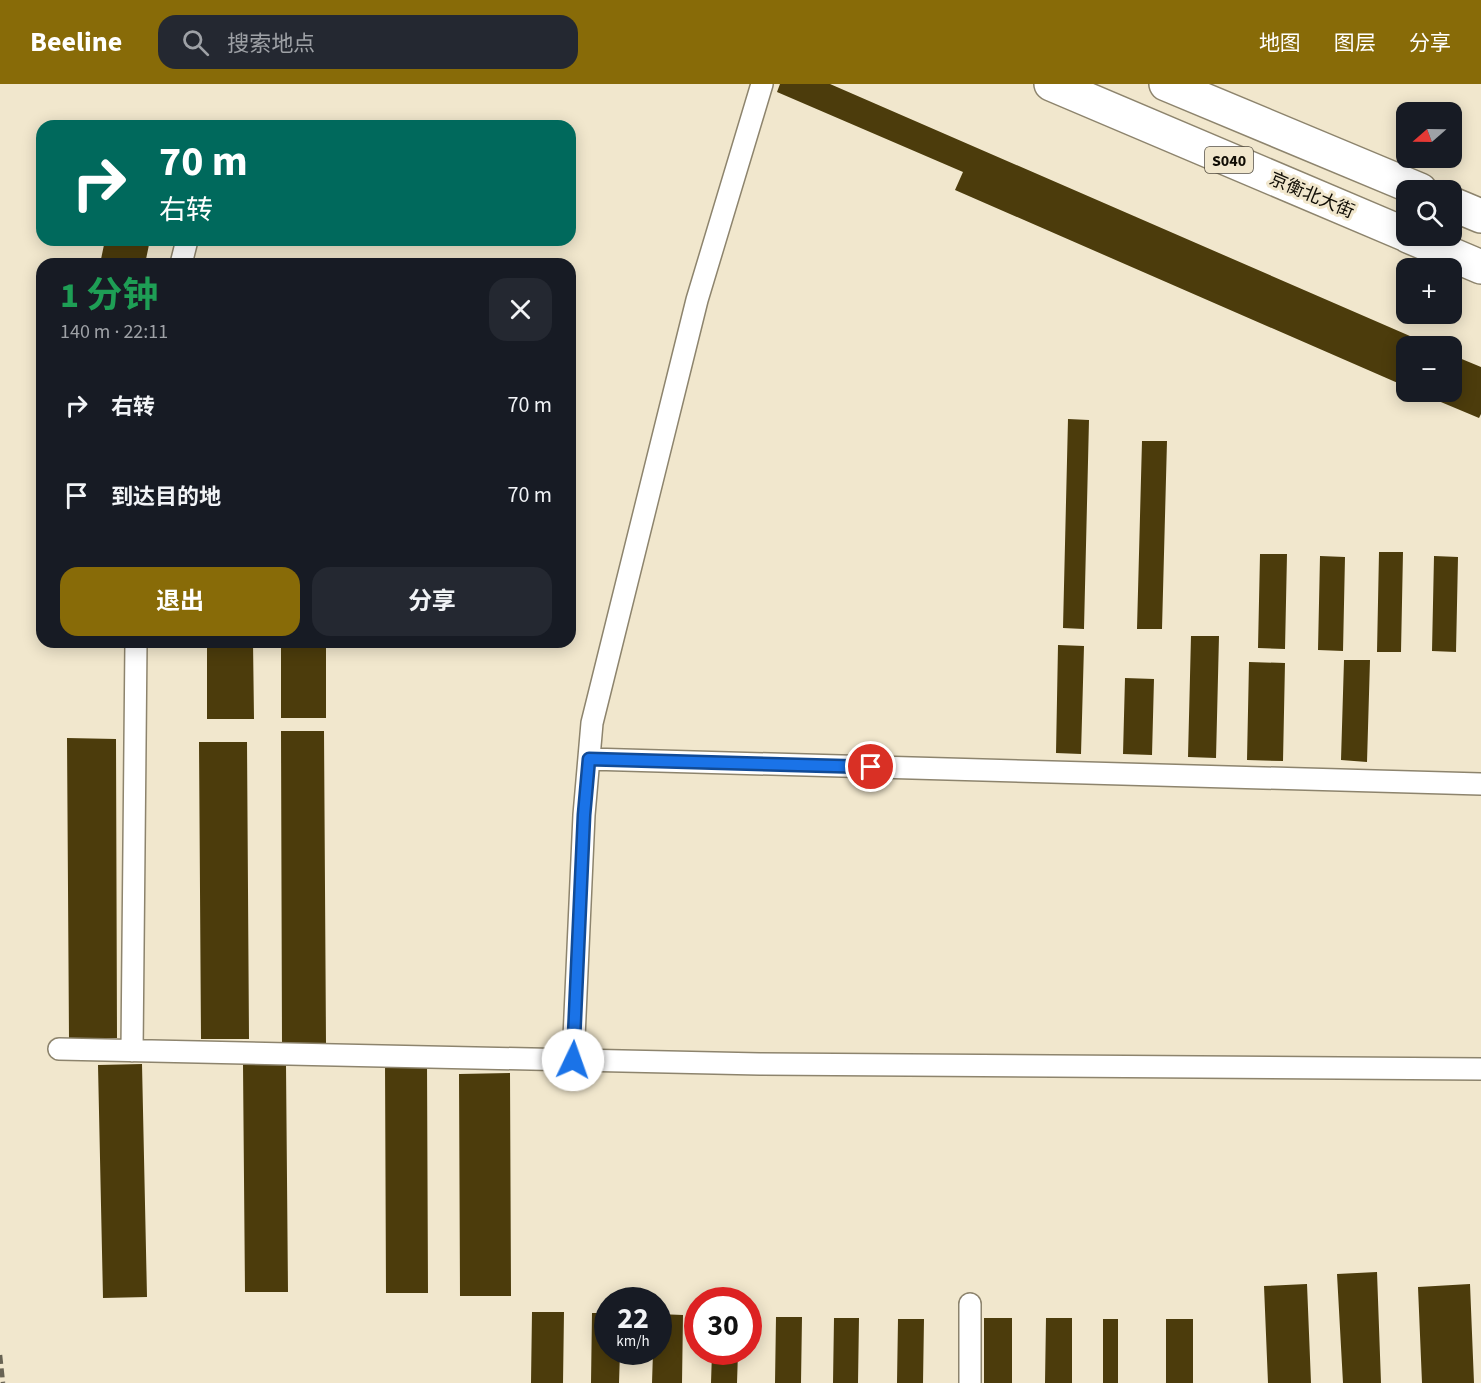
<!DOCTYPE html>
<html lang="zh">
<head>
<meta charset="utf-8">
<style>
	body { margin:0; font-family:"Source Sans 3","Noto Sans SC",sans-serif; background:#242831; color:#f1f3f6; height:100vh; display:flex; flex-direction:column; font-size:22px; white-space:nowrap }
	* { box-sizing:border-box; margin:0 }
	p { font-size:20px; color:#9ea1a6 }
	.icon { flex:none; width:33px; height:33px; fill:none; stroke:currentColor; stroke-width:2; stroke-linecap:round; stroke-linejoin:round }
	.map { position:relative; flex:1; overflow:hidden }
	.details { position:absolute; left:36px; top:174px; width:540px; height:390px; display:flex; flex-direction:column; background:#171b24; border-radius:18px; box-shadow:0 3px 15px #0003 }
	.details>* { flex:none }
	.banner { position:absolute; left:36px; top:36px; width:540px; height:126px; border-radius:18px; box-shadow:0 3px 15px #0003; background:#00695c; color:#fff; overflow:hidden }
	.needle { width:39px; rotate:250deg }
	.fabs { position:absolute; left:1396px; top:18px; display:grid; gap:12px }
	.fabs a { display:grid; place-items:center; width:66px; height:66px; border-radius:12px; background:#171b24; box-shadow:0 3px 15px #0003; font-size:30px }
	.speed { position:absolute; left:594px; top:1203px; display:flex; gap:12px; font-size:30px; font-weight:700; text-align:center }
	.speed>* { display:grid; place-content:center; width:78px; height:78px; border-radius:50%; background:#171b24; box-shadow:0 3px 15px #0003; line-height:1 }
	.speed small { font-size:15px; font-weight:400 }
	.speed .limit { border:9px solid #d22; background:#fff; color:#111 }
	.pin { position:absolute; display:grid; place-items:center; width:51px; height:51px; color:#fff; margin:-26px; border:3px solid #fff; border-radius:50%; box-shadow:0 2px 6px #0007 }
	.me { position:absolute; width:66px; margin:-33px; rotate:3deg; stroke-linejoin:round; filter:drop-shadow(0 0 4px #0008) }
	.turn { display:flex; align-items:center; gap:21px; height:126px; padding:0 24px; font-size:27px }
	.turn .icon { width:78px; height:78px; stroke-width:2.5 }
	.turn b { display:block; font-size:42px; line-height:51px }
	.round { display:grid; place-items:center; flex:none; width:63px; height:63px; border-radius:18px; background:#242831 }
	.headline { display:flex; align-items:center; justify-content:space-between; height:102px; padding:0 24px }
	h1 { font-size:36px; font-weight:700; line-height:45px; color:#1e9e55 }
	.button { display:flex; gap:12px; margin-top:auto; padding:12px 24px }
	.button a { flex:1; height:69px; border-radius:18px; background:#886b08; color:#fff; font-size:24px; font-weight:700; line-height:69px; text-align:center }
	.button a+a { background:#242831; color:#f1f3f6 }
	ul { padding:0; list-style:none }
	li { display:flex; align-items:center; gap:18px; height:90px; padding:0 24px }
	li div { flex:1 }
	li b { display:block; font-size:22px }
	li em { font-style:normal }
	header { display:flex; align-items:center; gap:36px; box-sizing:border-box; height:84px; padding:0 30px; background:#886b08; color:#fff }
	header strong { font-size:28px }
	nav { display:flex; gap:33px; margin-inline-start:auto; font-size:21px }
	.search { width:420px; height:54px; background:#242831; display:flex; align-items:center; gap:15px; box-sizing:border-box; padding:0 21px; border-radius:18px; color:#9ea1a6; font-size:22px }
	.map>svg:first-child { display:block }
	.building { fill:#4c3c0c }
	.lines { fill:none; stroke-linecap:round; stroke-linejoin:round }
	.minor-casing { stroke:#8d846d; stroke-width:24 }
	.primary-casing { stroke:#8d846d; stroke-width:36 }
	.minor { stroke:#fff; stroke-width:21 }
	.primary { stroke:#fff; stroke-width:33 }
	.rail { stroke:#686354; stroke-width:4.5; stroke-dasharray:9 4.5; stroke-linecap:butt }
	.route-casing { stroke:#114b97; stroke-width:15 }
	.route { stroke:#1a73e8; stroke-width:10 }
	.labels { text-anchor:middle; stroke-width:6; stroke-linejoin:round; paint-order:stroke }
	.shield { fill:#f1e7cd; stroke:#544e41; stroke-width:1.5 }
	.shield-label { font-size:16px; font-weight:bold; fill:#100d05 }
	.street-label { font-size:18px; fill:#100d05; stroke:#f1e7cd }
</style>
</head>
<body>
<header>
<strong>Beeline</strong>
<div class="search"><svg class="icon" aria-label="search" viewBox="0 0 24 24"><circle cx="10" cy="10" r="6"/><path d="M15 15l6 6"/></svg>搜索地点</div>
<nav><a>地图</a><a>图层</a><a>分享</a></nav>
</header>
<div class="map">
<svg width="1481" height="1299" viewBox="0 0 1481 1299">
	<rect width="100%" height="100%" fill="#f1e7cd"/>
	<path class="building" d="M780,0H830L1433,262H1407V303L955,106L963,88L777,8Z
		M105,156H150L145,180H100Z
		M1452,271L1481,283V330L1479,334L1417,308H1452Z
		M1068,335L1089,336L1084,545L1063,544Z
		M1142,357H1167L1162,545H1137Z
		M1379,468H1403L1401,568H1377Z
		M1260,470H1287L1285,565L1258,564Z
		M1320,472L1345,473L1343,567L1318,566Z
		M1434,472L1458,473L1456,568L1432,567Z
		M1191,552H1219L1216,674L1188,673Z
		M207,558H253L254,635H207Z
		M281,558H326V634H281Z
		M1058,561L1084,562L1081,670L1056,669Z
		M1344,576H1370L1367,678L1341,676Z
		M1249,578L1285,579L1283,677L1247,676Z
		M1125,594L1154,595L1152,671L1123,670Z
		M281,647H324L326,960H282Z
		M67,654L116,655L117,954L69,955Z
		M199,658H247L249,955H201Z
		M427,978L428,1209H386L385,979Z
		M142,980L147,1213L103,1214L98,981Z
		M243,981H286L288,1208H245Z
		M510,989L511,1212H460L459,990Z
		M1377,1188L1381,1299H1343L1337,1190Z
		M1307,1200L1311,1299H1268L1264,1202Z
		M1470,1200L1474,1299H1422L1418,1203Z
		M532,1228H564L563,1299H531Z
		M592,1229H608V1268H620L619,1299H591Z
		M658,1230L683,1231L682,1299H652L653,1268H658Z
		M776,1233H802L801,1299H775Z
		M834,1234H859L858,1299H833Z
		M984,1234H1012V1299H984Z
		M1046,1234H1072V1299H1045Z
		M898,1235H924L923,1299H897Z
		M1103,1235H1118V1299H1103Z
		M1166,1235H1193V1299H1166Z
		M712,1268H738L737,1299H711Z"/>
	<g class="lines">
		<defs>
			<path id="minor" d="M181,180L187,156
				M589,675L1481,700
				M59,965L760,980L1481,985
				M132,967L136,558
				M573,976L584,731L592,639L697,216L762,0
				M970,1299V1220"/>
			<path id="primary" d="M1051,0L1407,151
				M1166,0L1420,106
				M1452,120L1481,132
				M1408,152L1481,183"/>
		</defs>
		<use href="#minor" class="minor-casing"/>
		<use href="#primary" class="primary-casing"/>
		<use href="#minor" class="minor"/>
		<use href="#primary" class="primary"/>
		<path class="rail" d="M0,1271L3,1299"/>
	</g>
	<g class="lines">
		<defs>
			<path id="route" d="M573,976L584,731L589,675L871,683"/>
		</defs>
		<use href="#route" class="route-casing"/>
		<use href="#route" class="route"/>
	</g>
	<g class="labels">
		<rect class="shield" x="1205" y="63" width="48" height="26" rx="4.5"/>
		<g class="shield-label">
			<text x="1229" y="82">S040</text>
		</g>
		<g class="street-label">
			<text transform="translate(1312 111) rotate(23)" y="6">京衡北大街</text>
		</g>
	</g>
</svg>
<div class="fabs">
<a><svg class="needle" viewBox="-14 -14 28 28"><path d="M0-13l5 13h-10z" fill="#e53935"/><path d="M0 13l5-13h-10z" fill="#9ea1a6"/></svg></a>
<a><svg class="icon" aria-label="search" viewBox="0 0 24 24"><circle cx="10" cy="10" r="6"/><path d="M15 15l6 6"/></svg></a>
<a>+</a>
<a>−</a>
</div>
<div class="speed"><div>22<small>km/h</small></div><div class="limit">30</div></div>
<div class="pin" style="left:871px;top:683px;background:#d93025"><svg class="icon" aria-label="arrive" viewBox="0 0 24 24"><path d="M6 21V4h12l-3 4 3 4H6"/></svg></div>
<svg class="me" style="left:573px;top:976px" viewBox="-20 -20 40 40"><circle r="19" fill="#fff"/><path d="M0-13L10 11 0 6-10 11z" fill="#1a73e8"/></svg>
<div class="banner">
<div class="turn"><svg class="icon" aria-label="right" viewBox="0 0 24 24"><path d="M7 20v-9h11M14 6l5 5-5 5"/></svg><div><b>70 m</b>右转</div></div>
</div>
<section class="details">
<div class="headline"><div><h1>1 分钟</h1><p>140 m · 22:11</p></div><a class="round"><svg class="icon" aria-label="close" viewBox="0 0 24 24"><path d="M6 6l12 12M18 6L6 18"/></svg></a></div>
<ul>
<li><svg class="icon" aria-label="right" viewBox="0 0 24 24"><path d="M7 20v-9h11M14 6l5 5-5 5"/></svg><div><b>右转</b></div><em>70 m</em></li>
<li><svg class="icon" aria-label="arrive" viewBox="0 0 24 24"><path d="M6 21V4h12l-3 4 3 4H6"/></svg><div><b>到达目的地</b></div><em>70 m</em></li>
</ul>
<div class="button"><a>退出</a><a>分享</a></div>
</section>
</div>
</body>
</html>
